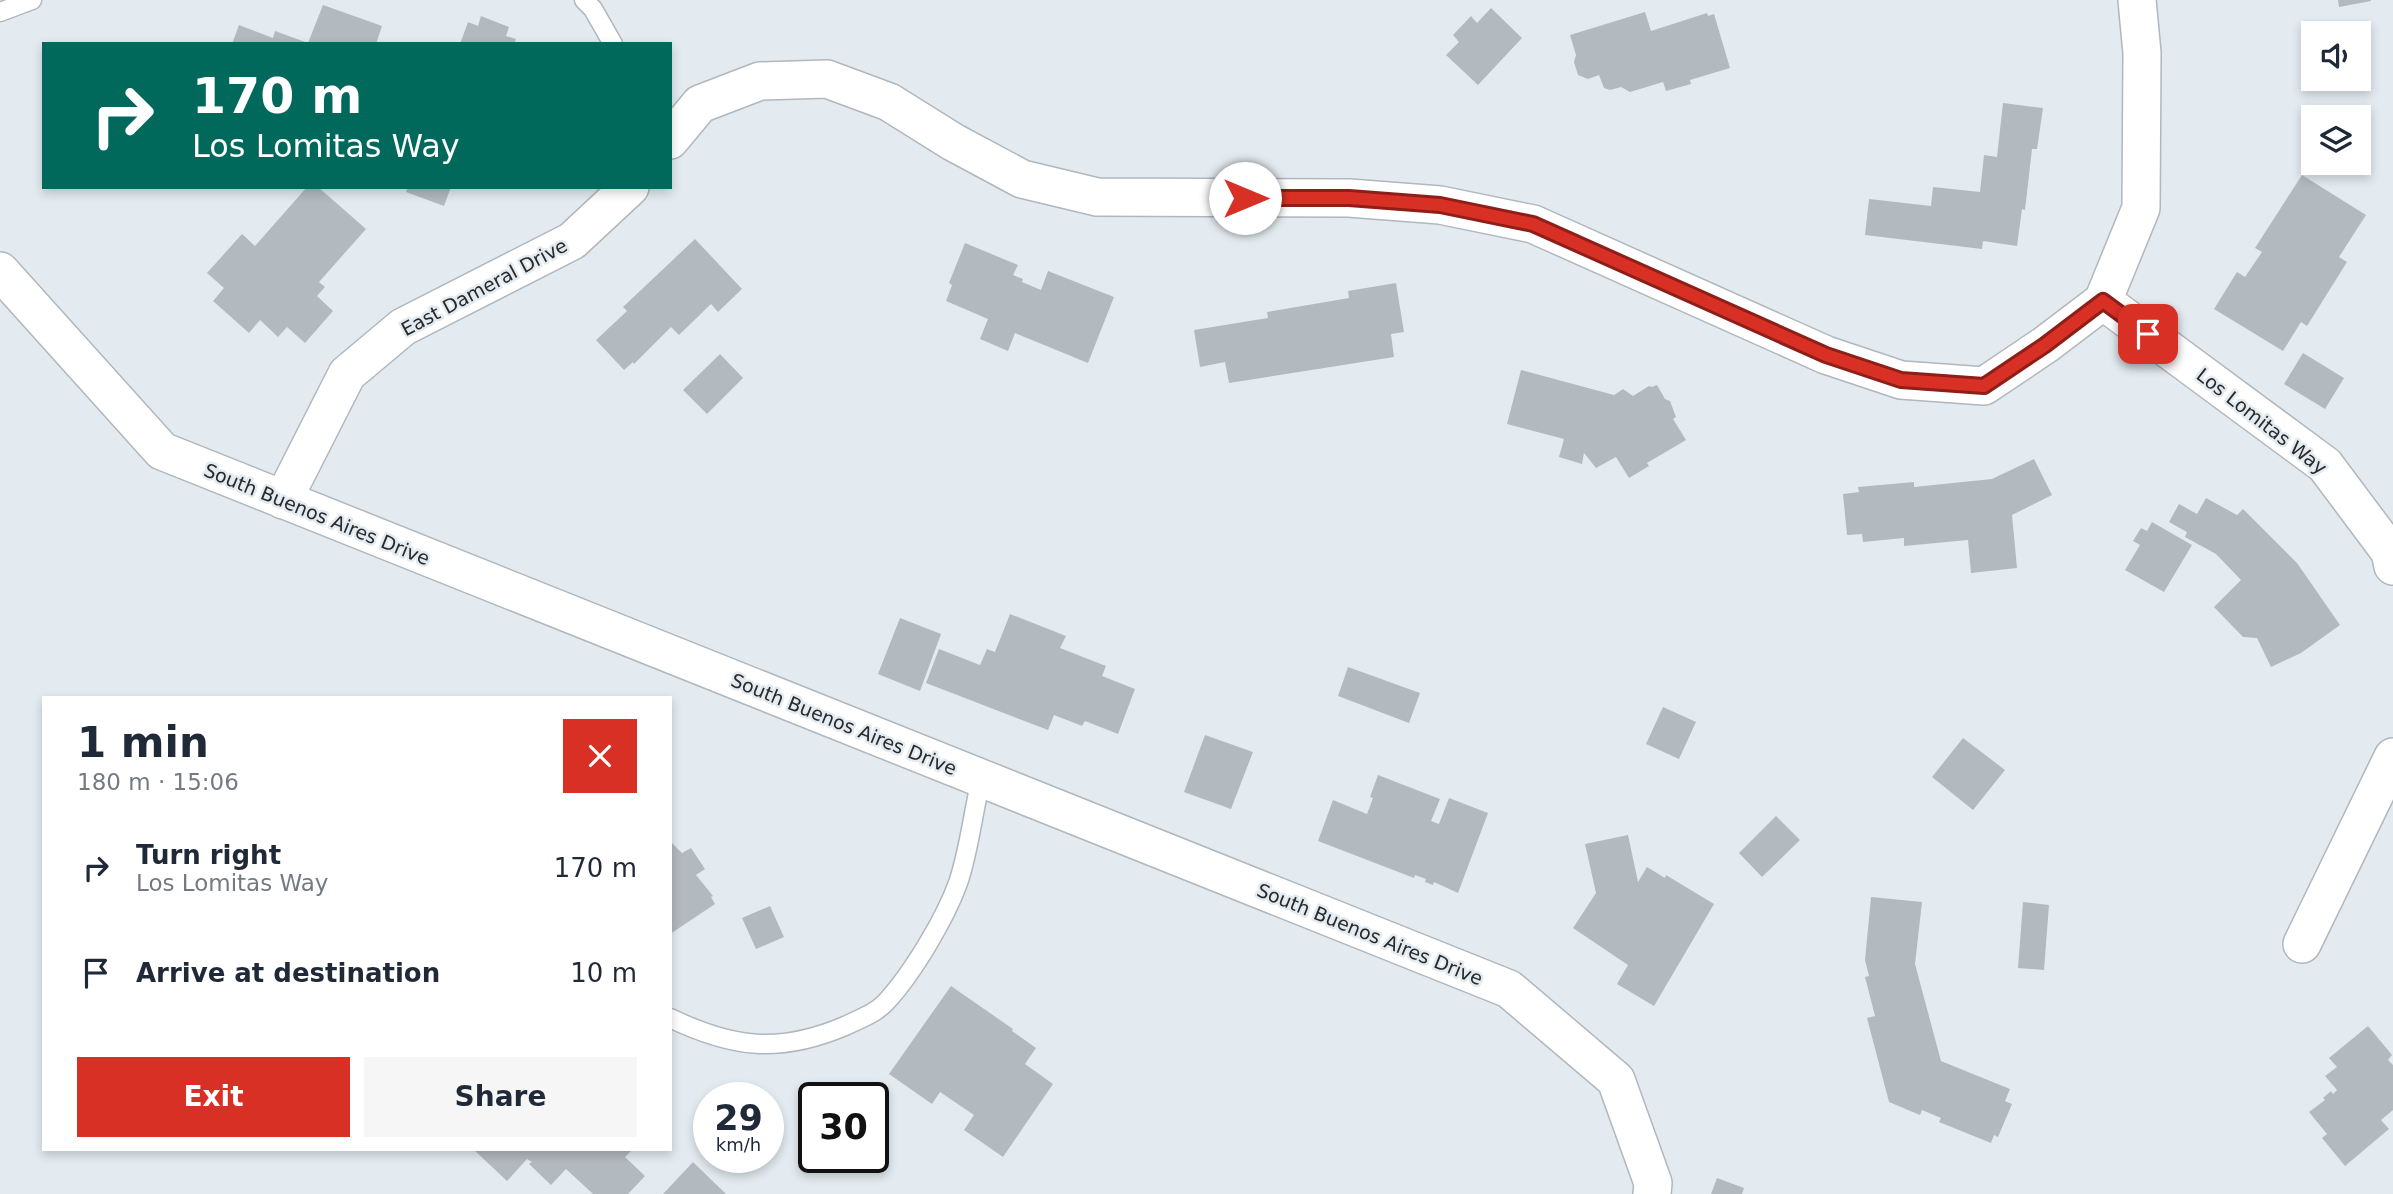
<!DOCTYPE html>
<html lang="en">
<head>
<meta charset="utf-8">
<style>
	body { margin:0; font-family:"DejaVu Sans",sans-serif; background:#f6f6f7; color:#1f2937; height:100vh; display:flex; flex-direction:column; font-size:26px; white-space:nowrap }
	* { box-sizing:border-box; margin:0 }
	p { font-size:23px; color:#747a83 }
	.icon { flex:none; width:38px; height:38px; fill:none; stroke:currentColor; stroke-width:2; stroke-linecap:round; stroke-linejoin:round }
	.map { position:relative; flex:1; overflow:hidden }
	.sheet { position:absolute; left:42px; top:696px; width:630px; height:455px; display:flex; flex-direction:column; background:#fff; border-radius:0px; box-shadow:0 4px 10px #0003 }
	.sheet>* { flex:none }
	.top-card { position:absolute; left:42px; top:42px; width:630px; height:147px; border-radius:0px; box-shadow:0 4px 10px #0003; background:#00695c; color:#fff; overflow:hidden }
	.tools { position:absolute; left:2301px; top:21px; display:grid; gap:14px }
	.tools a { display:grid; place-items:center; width:70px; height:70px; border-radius:0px; background:#fff; box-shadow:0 4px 10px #0003; font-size:35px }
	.speed { position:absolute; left:693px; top:1082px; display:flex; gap:14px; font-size:35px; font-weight:700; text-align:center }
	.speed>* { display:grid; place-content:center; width:91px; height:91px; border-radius:50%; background:#fff; box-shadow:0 4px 10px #0003; line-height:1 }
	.speed small { font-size:18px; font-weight:400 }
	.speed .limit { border:4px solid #111; border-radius:10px; background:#fff; color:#111 }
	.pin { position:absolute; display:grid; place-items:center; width:60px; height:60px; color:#fff; margin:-30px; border-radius:14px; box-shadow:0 4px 10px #0006 }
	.me { position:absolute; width:77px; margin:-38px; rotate:90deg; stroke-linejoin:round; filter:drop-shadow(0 0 5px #0008) }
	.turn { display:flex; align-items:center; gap:24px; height:147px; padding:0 35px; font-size:32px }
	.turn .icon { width:91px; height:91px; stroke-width:2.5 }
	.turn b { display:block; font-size:49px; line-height:60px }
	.round { display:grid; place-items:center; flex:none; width:74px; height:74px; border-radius:0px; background:#f6f6f7 }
	.overview { display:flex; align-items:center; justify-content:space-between; height:119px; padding:0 35px }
	h1 { font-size:42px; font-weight:700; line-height:52px }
	.action { display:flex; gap:14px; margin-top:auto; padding:14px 35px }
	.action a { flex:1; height:80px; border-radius:0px; background:#d93025; color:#fff; font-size:28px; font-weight:700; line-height:80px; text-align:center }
	.action a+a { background:#f6f6f7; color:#1f2937 }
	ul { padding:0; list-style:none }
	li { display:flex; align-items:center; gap:21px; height:105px; padding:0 35px }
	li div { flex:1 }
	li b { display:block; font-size:26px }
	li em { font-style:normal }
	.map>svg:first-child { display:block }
	.building { fill:#b3babf }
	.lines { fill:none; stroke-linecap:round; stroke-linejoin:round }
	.service-casing { stroke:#b0b7bd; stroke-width:21 }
	.minor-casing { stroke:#b0b7bd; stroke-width:40 }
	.service { stroke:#fff; stroke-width:18 }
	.minor { stroke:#fff; stroke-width:37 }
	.route-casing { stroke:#8d1f18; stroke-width:18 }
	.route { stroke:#d93025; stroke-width:12 }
	.labels { text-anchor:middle; stroke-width:5; stroke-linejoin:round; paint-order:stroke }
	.street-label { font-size:19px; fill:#27292b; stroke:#e3ebf0 }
</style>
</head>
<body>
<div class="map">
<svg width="2393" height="1194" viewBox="0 0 2393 1194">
	<rect width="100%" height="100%" fill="#e3ebf0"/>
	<path class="building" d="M2338,0H2371V1L2339,7Z
		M323,5L382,26L376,44H232L239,25L273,38L275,31L308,43Z
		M1491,8L1522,38L1478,85L1446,55L1459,42L1453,35L1471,16L1477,23Z
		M1645,12L1651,31L1707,13L1708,16L1714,14L1730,68L1690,80L1691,84L1666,91L1663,82L1630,92L1621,87L1610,90L1604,88L1599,75L1588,79L1578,75L1574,62L1576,55L1570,35Z
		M481,16L509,27L506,36L516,39L514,44H460L468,22L478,26Z
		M2003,103L2043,108L2037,149H2032L2025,210L2022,209L2017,246L1983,241L1982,249L1865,235L1869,199L1931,206L1933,187L1980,192L1984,155L1997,157Z
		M2302,175L2366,215L2339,257L2347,262L2307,326L2301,322L2283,351L2214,309L2237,272L2245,277L2262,252L2255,248Z
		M307,187H318L366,229L319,282L325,287L317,296L333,311L305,343L287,327L278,337L260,320L249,333L213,301L224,288L207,273L242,234L255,246Z
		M408,187H451L444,206L406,192Z
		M695,239L742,289L718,312L711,304L679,335L671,327L634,364L633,362L624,370L596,340L627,311L623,307Z
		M965,243L1018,265L1013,275L1023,279L1022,282L1041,290L1048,271L1114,297L1088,363L1015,333L1008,351L980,339L988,319L946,301L952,285L949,283Z
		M1396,283L1404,332L1391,334L1394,357L1229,383L1225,362L1200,367L1194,330L1268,318L1267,312L1349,298L1348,291Z
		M2303,353L2344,378L2325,409L2284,384Z
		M720,354L743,378L707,414L683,390Z
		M1521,370L1614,395L1623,389L1633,396L1649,386L1652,387L1657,385L1665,399L1670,401L1676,417L1673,419L1686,440L1647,463L1649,466L1629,478L1616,457L1596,468L1584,453L1582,464L1559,457L1564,439L1507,424Z
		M2034,459L2052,495L2012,515L2017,568L1971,573L1968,540L1904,546V538L1863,542L1862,534L1847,535L1843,494L1859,492L1858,487L1914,482V487L1992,479Z
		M2206,498L2237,515L2243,509L2297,563L2340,625L2301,653L2271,667L2257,638L2243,637L2214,607L2241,580L2216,554L2185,537L2187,532L2169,522L2179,504L2197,514Z
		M2152,522L2192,545L2164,592L2125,570L2140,545L2133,541L2141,528L2147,531Z
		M1010,614L1066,636L1060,648L1106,666L1102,676L1135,689L1118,734L1085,721L1082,726L1054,715L1048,730L926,683L939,649L980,665L987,649L995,652Z
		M900,618L941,634L920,691L878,674Z
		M1348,667L1420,693L1409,723L1338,696Z
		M1663,707L1696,722L1679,759L1646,744Z
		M1205,735L1253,752L1231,809L1184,792Z
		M1963,738L2005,770L1973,810L1932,777Z
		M1378,775L1440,799L1431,821L1439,824L1449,798L1488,813L1458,893L1434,882L1433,885L1425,882L1426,879L1415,875L1414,878L1318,841L1333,800L1367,814L1373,798L1370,797Z
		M1776,816L1800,840L1762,877L1739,853Z
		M1628,835L1638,882L1647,867L1665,878L1666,875L1714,904L1654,1006L1617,984L1628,965L1573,928L1596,893L1585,844Z
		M670,841L682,853L691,848L705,869L696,875L713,896L711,897L715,904L670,934Z
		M1871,897L1922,902L1915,964L1941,1061L2010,1089L2005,1101L2012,1104L1998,1137L1994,1135L1991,1143L1939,1122L1941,1118L1922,1110L1920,1115L1889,1102L1867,1018L1875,1016L1865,977L1869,976L1865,960Z
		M2023,902L2049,905L2044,970L2018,968Z
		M770,906L784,937L756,949L742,918Z
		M951,986L1013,1029L1012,1031L1036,1048L1025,1064L1053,1084L1003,1157L964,1130L974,1115L940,1092L932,1104L889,1074Z
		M2368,1026L2392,1055L2388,1060L2393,1065V1110L2381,1120L2389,1129L2345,1166L2322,1138L2327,1134L2309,1112L2325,1100L2323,1098L2331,1091L2333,1094L2337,1090L2325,1076L2337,1067L2329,1058Z
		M474,1150H632L625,1157L645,1176L628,1194H593L566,1169L551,1185L529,1164L532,1162L527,1159L507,1181Z
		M693,1162L726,1194H663Z
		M1717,1178L1744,1188L1742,1194H1711Z"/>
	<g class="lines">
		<defs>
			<path id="service" d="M584,0L593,9L613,44
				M0,12L32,0
				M670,1018C733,1048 779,1054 845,1026C859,1019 875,1014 886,1002C912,974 945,919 958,883C969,851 973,813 981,779"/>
			<path id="minor" d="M670,140L700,104L760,81L827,79L889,102L953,142L1022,179L1097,197L1349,198L1440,205L1533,224L1826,355L1901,380L1984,386L2045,345L2103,301L2141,208L2142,53L2137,0
				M0,271L162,451L1509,989L1616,1080L1653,1183L1652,1194
				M2103,301L2325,465L2390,552L2393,566
				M283,500L347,374L403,327L572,241L630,187
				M2302,944L2393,757"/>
		</defs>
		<use href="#service" class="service-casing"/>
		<use href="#minor" class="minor-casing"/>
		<use href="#service" class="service"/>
		<use href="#minor" class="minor"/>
	</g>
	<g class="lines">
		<defs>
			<path id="route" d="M1245,198H1349L1440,205L1533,224L1826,355L1901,380L1984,386L2045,345L2103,301L2148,334"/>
		</defs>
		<use href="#route" class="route-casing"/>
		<use href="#route" class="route"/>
	</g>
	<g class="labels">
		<g class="street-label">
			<text transform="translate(484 287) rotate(-28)" y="7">East Dameral Drive</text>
			<text transform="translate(2262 421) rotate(38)" y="7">Los Lomitas Way</text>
			<text transform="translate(317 514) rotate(22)" y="7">South Buenos Aires Drive</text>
			<text transform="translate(844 724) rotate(22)" y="7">South Buenos Aires Drive</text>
			<text transform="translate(1370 934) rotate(22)" y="7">South Buenos Aires Drive</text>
		</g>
	</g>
</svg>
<div class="tools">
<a><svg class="icon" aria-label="sound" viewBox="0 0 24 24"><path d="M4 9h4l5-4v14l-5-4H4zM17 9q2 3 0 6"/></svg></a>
<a><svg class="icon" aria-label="layers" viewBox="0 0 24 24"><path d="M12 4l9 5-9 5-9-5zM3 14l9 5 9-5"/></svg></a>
</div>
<div class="speed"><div>29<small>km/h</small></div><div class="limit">30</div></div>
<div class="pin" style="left:2148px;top:334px;background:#d93025"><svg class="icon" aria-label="arrive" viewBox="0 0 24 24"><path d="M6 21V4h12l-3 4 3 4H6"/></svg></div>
<svg class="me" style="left:1245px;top:198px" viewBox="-20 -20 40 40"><circle r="19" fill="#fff"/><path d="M0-13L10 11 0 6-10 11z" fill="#d93025"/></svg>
<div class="top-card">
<div class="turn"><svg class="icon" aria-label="right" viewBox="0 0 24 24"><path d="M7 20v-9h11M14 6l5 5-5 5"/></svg><div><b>170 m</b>Los Lomitas Way</div></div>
</div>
<section class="sheet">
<div class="overview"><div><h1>1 min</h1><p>180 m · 15:06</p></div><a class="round" style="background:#d93025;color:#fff"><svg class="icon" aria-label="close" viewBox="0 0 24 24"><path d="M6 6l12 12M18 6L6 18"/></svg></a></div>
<ul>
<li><svg class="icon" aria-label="right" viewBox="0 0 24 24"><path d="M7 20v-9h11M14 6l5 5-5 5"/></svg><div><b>Turn right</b><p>Los Lomitas Way</p></div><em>170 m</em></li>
<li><svg class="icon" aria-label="arrive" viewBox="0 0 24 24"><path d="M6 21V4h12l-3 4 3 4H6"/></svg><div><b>Arrive at destination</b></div><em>10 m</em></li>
</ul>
<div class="action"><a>Exit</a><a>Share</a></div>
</section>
</div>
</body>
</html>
